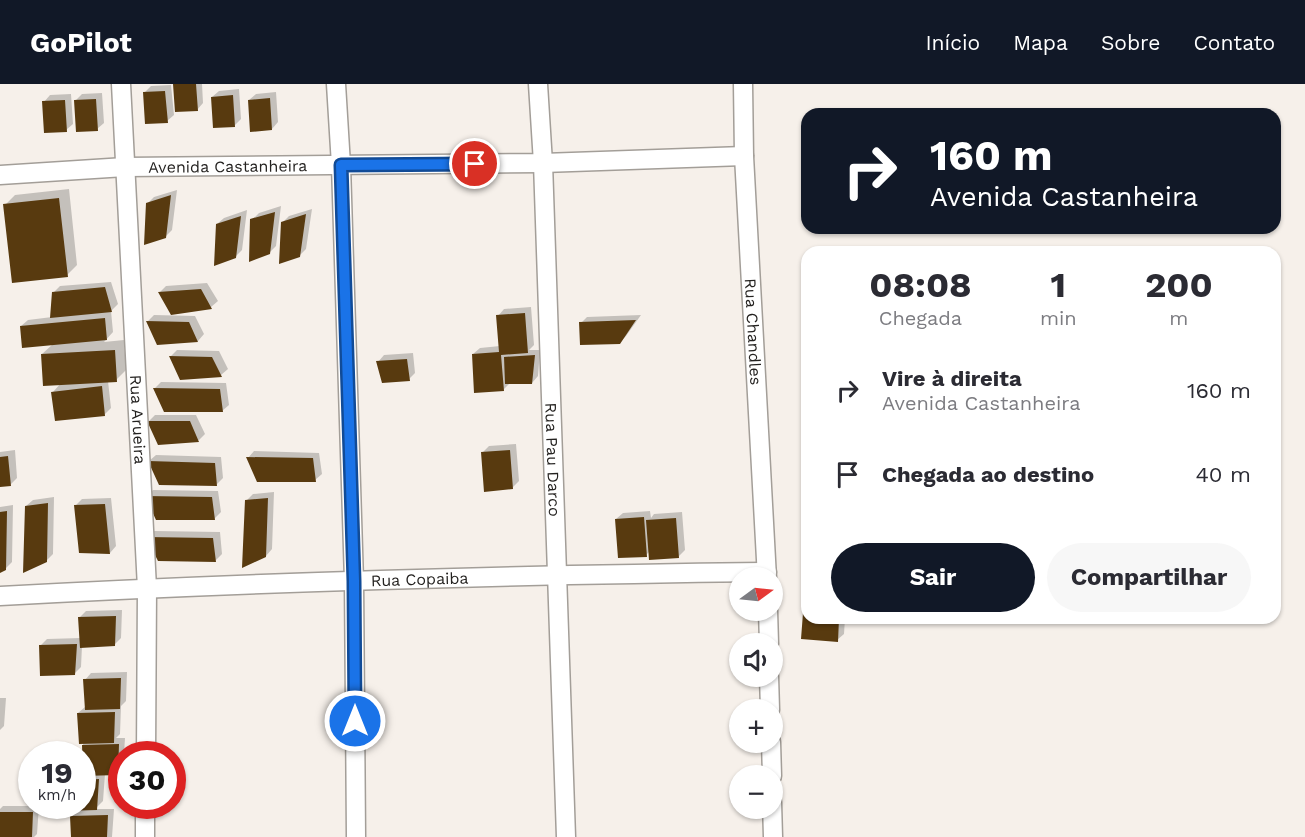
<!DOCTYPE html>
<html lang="pt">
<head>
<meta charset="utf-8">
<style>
	body { margin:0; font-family:"Work Sans",sans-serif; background:#f7f7f7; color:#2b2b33; height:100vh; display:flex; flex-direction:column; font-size:22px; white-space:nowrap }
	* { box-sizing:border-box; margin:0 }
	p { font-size:20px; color:#7c7c81 }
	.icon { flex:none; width:33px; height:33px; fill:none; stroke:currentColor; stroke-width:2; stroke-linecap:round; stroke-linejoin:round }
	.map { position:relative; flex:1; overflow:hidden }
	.side { position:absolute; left:801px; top:162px; width:480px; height:378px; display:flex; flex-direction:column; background:#fff; border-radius:18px; box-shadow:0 2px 4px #0004 }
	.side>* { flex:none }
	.banner { position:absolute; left:801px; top:24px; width:480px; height:126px; border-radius:18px; box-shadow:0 2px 4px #0004; background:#111827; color:#fff; overflow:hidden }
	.needle { width:39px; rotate:75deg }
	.fabs { position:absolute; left:729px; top:483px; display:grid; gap:12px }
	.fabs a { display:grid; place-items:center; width:54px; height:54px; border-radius:50%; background:#fff; box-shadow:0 2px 4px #0004; font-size:30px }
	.speed { position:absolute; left:18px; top:657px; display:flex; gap:12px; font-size:30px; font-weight:700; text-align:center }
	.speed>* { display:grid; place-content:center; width:78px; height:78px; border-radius:50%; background:#fff; box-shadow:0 2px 4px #0004; line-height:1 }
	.speed small { font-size:15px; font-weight:400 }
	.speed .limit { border:9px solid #d22; background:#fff; color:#111 }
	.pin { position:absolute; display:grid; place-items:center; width:51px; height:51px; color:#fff; margin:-26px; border:3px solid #fff; border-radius:50%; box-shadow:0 2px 6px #0007 }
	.me { position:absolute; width:66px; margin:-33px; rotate:0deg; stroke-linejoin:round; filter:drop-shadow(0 0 4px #0008) }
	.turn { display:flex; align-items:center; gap:21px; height:126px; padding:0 30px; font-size:27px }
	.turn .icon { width:78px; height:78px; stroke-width:2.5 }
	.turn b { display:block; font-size:42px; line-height:51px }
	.eta { display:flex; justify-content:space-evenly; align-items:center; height:102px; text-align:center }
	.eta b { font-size:36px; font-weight:700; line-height:42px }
	.cta { display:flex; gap:12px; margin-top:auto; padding:12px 30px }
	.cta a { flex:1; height:69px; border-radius:36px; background:#111827; color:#fff; font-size:24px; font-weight:700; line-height:69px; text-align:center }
	.cta a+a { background:#f7f7f7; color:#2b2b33 }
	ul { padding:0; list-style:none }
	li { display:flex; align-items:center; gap:18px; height:84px; padding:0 30px }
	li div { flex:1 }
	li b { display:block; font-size:22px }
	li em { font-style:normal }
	header { display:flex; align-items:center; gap:36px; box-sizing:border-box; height:84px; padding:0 30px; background:#111827; color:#fff }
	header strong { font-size:28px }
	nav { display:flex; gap:33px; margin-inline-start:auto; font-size:21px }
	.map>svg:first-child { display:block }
	.shadow { fill:#0003 }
	.building { fill:#583a0f }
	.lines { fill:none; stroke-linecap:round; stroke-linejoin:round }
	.street-casing { stroke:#a39e98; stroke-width:21 }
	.street { stroke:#fff; stroke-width:18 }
	.route-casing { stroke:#114b97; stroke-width:15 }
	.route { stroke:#1a73e8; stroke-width:10 }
	.labels { text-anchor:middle; stroke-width:6; stroke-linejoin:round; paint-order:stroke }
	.street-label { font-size:16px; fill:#242220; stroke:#f6f0ea }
</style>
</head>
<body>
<header>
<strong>GoPilot</strong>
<nav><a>Início</a><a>Mapa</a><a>Sobre</a><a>Contato</a></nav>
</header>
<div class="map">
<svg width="1305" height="753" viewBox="0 0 1305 753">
	<rect width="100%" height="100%" fill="#f6f0ea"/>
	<path class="shadow" d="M175,0H202L203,19L197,26Z
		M171,1L174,31L167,37L145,8L151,2Z
		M239,5L241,35L234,42L212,13L219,7Z
		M276,8L278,38L272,45L249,16L256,10Z
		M102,9L104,39L97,45L75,17L82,10Z
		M71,10L73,40L66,46L44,18L50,11Z
		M69,105L77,181L67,191L5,121L15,111Z
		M177,106L172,146L165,153L147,120L154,113Z
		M281,122L276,162L269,169L252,136L259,129Z
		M312,125L306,165L299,172L282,139L289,132Z
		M247,126L242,166L235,173L217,140L224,134Z
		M111,198L118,220L111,227L113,248L104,258L124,256L126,286L116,296L108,297L111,324L104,331L53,308L61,299L42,270L53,260L21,242L28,236L52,233L53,209L60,202Z
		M207,199L218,217L211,223L172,229V231L160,208L166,202Z
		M531,223L534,261L529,266H540L538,292L532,299H510L503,306L473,270L480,264L500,262L498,232L504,225Z
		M154,231L195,232L204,250L198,257L158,259L148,237Z
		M641,231L626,252L619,259L581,239L587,233Z
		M177,266L219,267L228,285L221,291L181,294L171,272Z
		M413,269L415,289L409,295L378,278L384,271Z
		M161,298L226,299L229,321L222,327L155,304Z
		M155,331H196L205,350L199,356L159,360L149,337Z
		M516,360L519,397L512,404L483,368L489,362Z
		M15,366L17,394L11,400L0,402V368Z
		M254,367L319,369L322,390L315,396L248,374Z
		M156,371L221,373L223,394L217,400L149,377Z
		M153,406L218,407L221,428L214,435L147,412Z
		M274,408L272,465L266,472L246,417L253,410Z
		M54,413L53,470L46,477L26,422L33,416Z
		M111,414L116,462L110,469L76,421L82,415Z
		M13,421L12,478L5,485L0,487V423Z
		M650,427L651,434L654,430L682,428L685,466L678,473L650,467L646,471L616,435L623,429Z
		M154,447L220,448L222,470L216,476L148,454Z
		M122,526L121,554L114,561L82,562L81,583L75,589L40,562L47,555L81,554L80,533L86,527Z
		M807,527V534H845L844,550L837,556L803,554L804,530Z
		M127,588L126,617L121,622L120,650L116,654H125L124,670H122V685L117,689L105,690L103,717L95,725H114L112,753H73L72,732L79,725H64V722H82V690H84L83,658L78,629L85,623V596L91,589Z
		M0,614H6L4,642L0,646Z
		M3,722H39L37,750L34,753H0V725Z"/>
	<path class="building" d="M173,0H196L198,27L175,28Z
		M165,7L168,39L145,40L143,8Z
		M233,11L235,43L213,44L211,13Z
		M270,14L272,46L250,48L248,16Z
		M96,15L98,47L76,48L74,16Z
		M65,16L67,48L44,49L42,17Z
		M171,111L166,154L144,161L146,119Z
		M59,114L68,193L12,199L3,120Z
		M275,128L270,170L249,178L250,135Z
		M306,130L300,173L279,180L281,138Z
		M241,132L236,174L214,182L216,140Z
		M105,203L112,228L50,234L52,208Z
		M201,205L212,225L171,231L158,208Z
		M525,229L528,269L501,271L504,307L474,309L472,270L499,268L496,231Z
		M105,234L107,256L22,264L20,242Z
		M636,236L620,260L580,261L579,238Z
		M146,237L189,238L198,258L157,261Z
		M115,266L117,298L43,302L41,270Z
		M535,271L532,300H505L504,273Z
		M169,272L212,273L222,293L180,296Z
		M407,275L410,297L382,299L376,277Z
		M102,302L105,332L55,337L51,308Z
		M153,304L220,305L223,328H164Z
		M147,337H190L199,358L158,361Z
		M510,366L513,405L484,408L481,368Z
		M8,372L11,402L0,403V373Z
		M246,373L313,374L316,398H257Z
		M148,377L215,379L217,402L159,401Z
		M145,412L212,413L215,436H156Z
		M268,414L266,473L242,484L245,416Z
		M48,419L47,478L23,489L25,422Z
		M105,420L110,470L79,469L74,421Z
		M7,427L6,486L0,489V428Z
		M644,433L647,473L618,474L615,435Z
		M676,434L679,474L649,476L646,436Z
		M146,453L213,454L216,478L158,477Z
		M803,529H807V534H839L838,558L801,555Z
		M116,532L115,562L80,564L78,533Z
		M77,560L75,591L40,592L39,561Z
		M121,594L120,625L85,626L83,595Z
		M115,628L114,659L79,660L77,629Z
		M119,660L118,691L83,692L82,661Z
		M99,695L97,726L63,727V722H82V696Z
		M0,728H33L32,753H0Z
		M108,731L107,753H71L70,732Z"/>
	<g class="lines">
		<defs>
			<g id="street">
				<path id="s1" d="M121,0L147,504L146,670"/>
				<path d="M336,0L341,81L354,497L356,753"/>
				<path id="s2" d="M538,0L543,79L566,753"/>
				<path id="s3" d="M743,0L744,72L767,494"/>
				<path id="s4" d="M0,91L125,83L543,79L744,72"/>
				<path id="s5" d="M0,512C255,498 511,491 767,488"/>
				<path d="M768,526L769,560"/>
				<path d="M769,592L770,626"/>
				<path d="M771,658L772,692"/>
				<path d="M772,718L773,753"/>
				<path d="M145,753V722"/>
			</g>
		</defs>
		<use href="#street" class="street-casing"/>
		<use href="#street" class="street"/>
	</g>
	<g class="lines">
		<defs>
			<path id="route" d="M355,637L354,497L341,81L475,80"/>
		</defs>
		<use href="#route" class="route-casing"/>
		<use href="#route" class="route"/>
	</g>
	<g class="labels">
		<g class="street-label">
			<text dy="6" stroke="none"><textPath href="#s4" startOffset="228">Avenida Castanheira</textPath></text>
			<text dy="6" stroke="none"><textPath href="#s3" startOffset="248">Rua Chandles</textPath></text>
			<text dy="6" stroke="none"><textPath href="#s1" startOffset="336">Rua Arueira</textPath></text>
			<text dy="6" stroke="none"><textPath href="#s2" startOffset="376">Rua Pau Darco</textPath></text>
			<text dy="6" stroke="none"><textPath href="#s5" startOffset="420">Rua Copaiba</textPath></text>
		</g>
	</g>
</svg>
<div class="fabs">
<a><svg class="needle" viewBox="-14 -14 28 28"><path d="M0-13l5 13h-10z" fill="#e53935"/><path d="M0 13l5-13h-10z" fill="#7c7c81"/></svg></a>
<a><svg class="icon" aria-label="sound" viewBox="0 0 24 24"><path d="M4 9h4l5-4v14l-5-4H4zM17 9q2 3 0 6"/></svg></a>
<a>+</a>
<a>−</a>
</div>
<div class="speed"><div>19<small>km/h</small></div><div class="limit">30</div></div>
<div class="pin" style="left:475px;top:80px;background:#d93025"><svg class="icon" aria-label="arrive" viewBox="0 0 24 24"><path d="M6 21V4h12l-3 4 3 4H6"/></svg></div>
<svg class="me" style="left:355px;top:637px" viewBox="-20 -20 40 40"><circle r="17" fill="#1a73e8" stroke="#fff" stroke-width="3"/><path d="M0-11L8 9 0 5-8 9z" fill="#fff"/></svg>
<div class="banner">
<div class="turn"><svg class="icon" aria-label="right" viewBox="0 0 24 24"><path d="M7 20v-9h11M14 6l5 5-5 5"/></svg><div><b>160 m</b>Avenida Castanheira</div></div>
</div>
<section class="side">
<div class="eta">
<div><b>08:08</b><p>Chegada</p></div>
<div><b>1</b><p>min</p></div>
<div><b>200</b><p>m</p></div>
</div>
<ul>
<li><svg class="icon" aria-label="right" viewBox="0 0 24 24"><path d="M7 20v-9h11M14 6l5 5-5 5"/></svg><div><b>Vire à direita</b><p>Avenida Castanheira</p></div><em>160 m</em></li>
<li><svg class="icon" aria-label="arrive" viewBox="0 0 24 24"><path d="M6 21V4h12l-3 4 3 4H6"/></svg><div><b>Chegada ao destino</b></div><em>40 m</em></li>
</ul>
<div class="cta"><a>Sair</a><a>Compartilhar</a></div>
</section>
</div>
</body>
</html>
